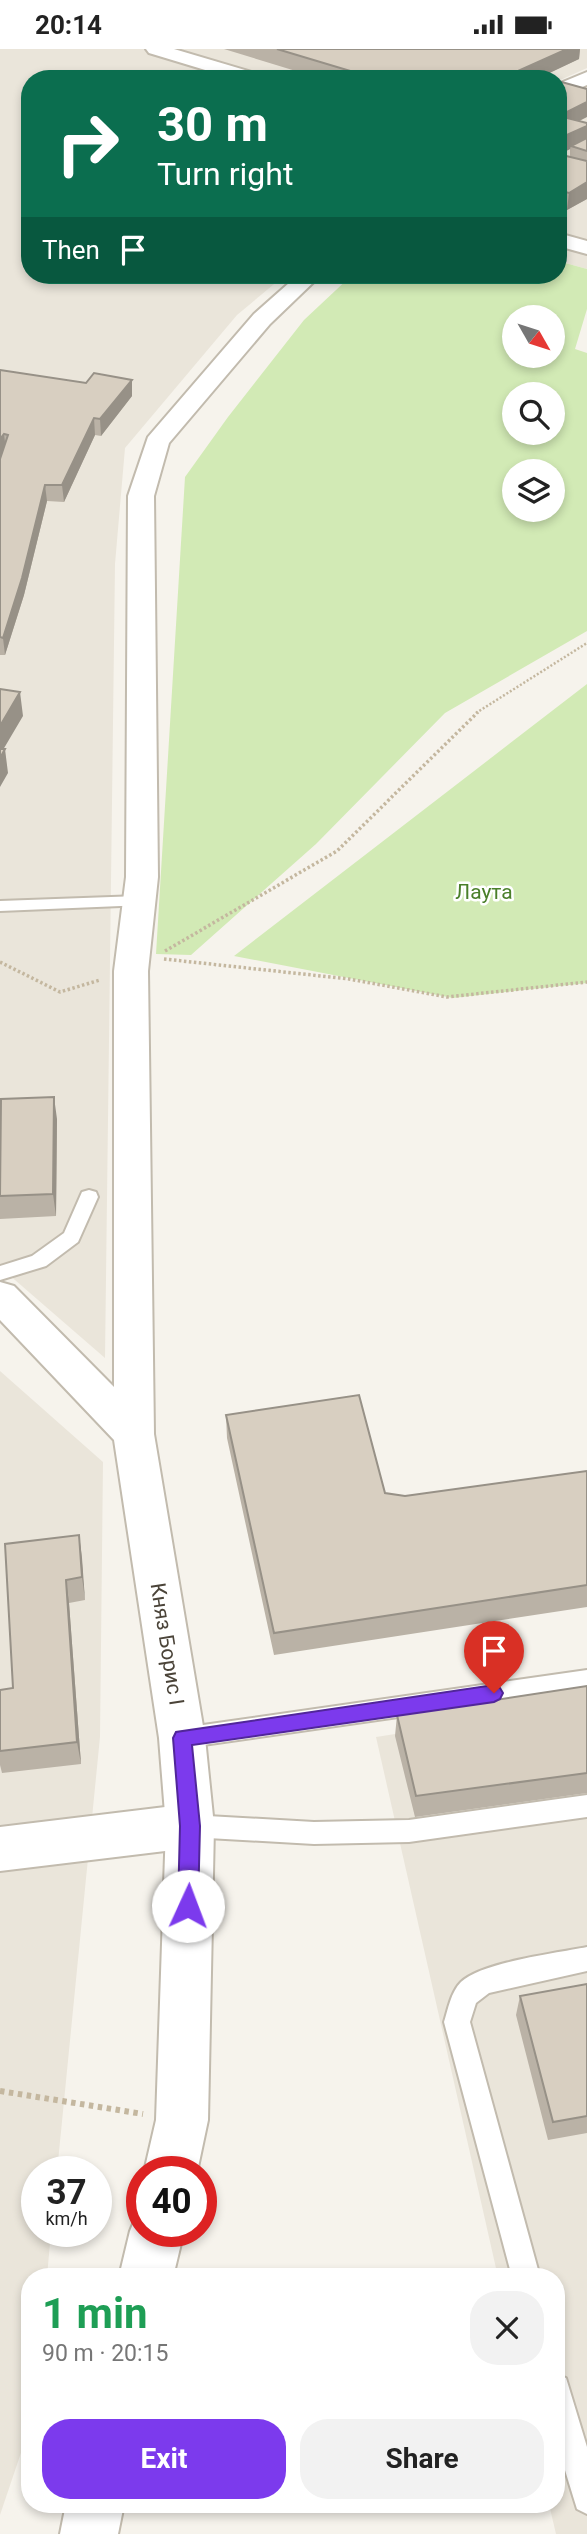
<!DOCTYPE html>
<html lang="en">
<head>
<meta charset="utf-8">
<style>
	body { margin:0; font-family:Roboto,sans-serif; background:#f2f2f2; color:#222; height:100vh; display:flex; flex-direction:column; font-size:26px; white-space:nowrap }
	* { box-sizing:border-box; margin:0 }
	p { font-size:23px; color:#767676 }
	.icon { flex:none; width:38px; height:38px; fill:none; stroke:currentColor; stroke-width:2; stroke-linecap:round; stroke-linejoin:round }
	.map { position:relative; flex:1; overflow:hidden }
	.side { position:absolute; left:21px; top:2219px; width:544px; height:245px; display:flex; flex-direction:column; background:#fff; border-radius:28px; box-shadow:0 4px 10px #0003 }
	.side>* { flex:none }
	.hud { position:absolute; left:21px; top:21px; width:546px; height:214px; border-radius:28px; box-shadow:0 4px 10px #0003; background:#0b6e4f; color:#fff; overflow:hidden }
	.needle { width:46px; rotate:129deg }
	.buttons { position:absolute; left:502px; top:256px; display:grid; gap:14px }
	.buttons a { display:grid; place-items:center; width:63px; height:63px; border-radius:50%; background:#fff; box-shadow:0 4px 10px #0003; font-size:35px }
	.speed { position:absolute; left:21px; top:2107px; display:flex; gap:14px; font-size:35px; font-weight:700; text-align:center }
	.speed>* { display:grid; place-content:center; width:91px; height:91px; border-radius:50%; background:#fff; box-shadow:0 4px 10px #0003; line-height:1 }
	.speed small { font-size:18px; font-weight:400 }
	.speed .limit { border:10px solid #d22; background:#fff; color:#111 }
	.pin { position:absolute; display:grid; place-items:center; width:60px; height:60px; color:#fff; margin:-72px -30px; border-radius:50% 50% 50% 0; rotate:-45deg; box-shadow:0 0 7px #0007 }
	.pin .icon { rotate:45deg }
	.me { position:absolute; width:77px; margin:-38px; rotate:2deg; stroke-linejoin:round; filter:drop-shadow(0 0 5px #0008) }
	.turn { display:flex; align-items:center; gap:24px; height:147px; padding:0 21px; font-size:32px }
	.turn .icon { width:91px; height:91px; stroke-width:2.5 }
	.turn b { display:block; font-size:49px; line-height:60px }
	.then { display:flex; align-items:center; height:66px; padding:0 21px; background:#0003; gap:14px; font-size:26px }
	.round { display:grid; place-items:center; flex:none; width:74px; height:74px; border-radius:28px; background:#f2f2f2 }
	.summary { display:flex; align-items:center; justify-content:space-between; height:119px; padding:0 21px }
	h1 { font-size:42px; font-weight:700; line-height:52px; color:#1e9e55 }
	.cta { display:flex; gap:14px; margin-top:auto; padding:14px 21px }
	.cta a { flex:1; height:80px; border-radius:28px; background:#7c3aed; color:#fff; font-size:28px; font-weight:700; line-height:80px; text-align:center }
	.cta a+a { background:#f2f2f2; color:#222 }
	.status { display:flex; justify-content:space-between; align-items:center; height:49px; padding:0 35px; background:#fff; direction:ltr }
	.status svg { height:19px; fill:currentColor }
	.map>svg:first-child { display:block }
	.residential { fill:#eae5da }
	.green { fill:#d2eab5; fill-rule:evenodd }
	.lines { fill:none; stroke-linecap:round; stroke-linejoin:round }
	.service-casing { stroke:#c2bbae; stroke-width:4 }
	.minor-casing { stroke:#c2bbae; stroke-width:4 }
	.tertiary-casing { stroke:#c2bbae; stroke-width:4 }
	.path-far2 { stroke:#c4b79f; stroke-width:2.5; stroke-dasharray:2 2; stroke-linecap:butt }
	.path-far1 { stroke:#c4b79f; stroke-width:3.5; stroke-dasharray:2.5 2.5; stroke-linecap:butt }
	.path { stroke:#c4b79f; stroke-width:6; stroke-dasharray:4.5 4.5; stroke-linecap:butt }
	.service { fill:#fff; fill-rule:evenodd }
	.minor { fill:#fff; fill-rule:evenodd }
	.tertiary { fill:#fff; fill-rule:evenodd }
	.wall { fill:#bab2a6; fill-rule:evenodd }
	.shaded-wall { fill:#979187 }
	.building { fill:#d8cfc1; stroke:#979187; stroke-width:2 }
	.route { fill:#7c3aed; stroke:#51269a; stroke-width:2 }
	.labels { text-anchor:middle; stroke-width:5; stroke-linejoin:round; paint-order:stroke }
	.park-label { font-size:21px; fill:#4a7f2a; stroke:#fff }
	.street-label { font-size:21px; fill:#4b4439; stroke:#fff }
</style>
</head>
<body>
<div class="status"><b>20:14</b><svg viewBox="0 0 49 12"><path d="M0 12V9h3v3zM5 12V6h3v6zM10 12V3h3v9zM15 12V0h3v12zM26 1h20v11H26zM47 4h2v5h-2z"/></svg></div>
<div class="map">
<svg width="587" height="2485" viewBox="0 0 587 2485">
	<rect width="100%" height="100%" fill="#f6f3ec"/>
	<path class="residential" d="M0,0H587V19L558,32V30H30V226H285L237,266L125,399L115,515L105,1309L0,1218Z
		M587,40V220L558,212V55Z
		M0,1322L103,1413L100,1688L57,2123H37V2182H51L47,2228H30V2377L0,2466Z
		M587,1655V2485H556L549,2455H556V2228H498L376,1688Z"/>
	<path class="green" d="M558,212L587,220V260L575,300L587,304V582L445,664L316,795L191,906L156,905L185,428L228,368L304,271L352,226H558ZM514,268H553V306H514ZM514,345H553V383H514ZM514,422H553V460H514Z
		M587,635V934L453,949L234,907Z"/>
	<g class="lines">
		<defs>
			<path id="service" d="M139,847L145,848L147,852L145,856L0,862V852Z
				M89,1141L96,1143L98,1148L78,1193L46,1217L0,1231V1217L32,1207L64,1184L82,1143Z
				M587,1621V1641L182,1699L174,1696L171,1689L174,1682L182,1679Z
				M587,1746V1768L409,1793L314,1795L190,1788L182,1785L178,1777L182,1769L190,1766L314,1773L409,1771Z
				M587,1898V1922L489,1944L476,1954L470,1973L540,2228H512L444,1973C448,1960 451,1943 461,1933C482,1913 557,1904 587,1898Z
				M556,2325L566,2329L587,2398V2465L577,2460L556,2392Z"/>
			<path id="minor" d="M146,0H174L262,26L264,30H235L149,4Z
				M587,23V36L558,48V35Z
				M558,184L587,192V205L558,197Z
				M190,1755L207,1762L214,1777L207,1792L190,1799L0,1822V1778Z"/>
			<path id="tertiary" d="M298,226H321L270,275L169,394L154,447L158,828L148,922L154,1385L205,1689L214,1777L208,2071L197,2123H144L156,2071L166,1777L159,1689L114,1391L0,1271V1233L14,1237L114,1338V922L126,828L128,447L148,388L254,265Z
				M142,2161V2182H184L173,2228H119L130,2182L138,2163Z
				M66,2455H124L118,2485H60Z"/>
		</defs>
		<use href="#service" class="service-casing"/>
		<use href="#minor" class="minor-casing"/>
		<use href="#tertiary" class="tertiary-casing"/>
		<path class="path-far2" d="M476,664L587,594"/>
		<path class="path-far1" d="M165,902L337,802L478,663
			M164,910L349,930L447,948L587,933
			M0,913L60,943L100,931"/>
		<path class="path" d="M0,2042L143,2065"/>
		<use href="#service" class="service"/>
		<use href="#minor" class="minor"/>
		<use href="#tertiary" class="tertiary"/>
	</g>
	<path class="wall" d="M224,0H580L579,10L542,27L551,30H322Z
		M558,32L579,72L587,74V150L567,161L558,159ZM570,100V108L560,105Z
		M0,321L132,347L101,387L95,386L64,453L47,452L24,546L5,606H0Z
		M57,1070L56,1167L0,1170V1078Z
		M226,1366L385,1444L405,1447L587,1422V1558L274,1606L227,1389Z
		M79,1486L85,1551L69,1554L81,1715L2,1724L0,1716V1641L13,1639Z
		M587,1637V1744L415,1768L395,1687L397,1666Z
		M587,1935V2084L548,2091L516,1966L520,1947Z"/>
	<path class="shaded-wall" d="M567,0H580L579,10L537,30L520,21Z
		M587,53V68L558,83L559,67Z
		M587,77V93L571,97L570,100L558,106V90Z
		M587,133V150L567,161L569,144Z
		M132,331V347L101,387L100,370Z
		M94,369L95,386L64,453L62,436Z
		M4,385L6,401L0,409V390Z
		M45,436L47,452L24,546L5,606L3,589Z
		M20,643L23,667L0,706V677Z
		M5,700L8,724L0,738V709Z
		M54,1048L57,1070L56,1167L53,1145Z
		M79,1486L82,1509L85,1551L82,1528Z
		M66,1531L69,1554L81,1715L77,1693Z"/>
	<path class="building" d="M277,0H567L520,21L551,30H377Z
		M558,32L587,40V53L559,67L587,74V77L558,90V91Z
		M587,89V102L571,97Z
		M558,105L587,112V133L569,144L558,141Z
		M0,321L86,334L94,324L132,331L100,370L94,369L62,436H45L22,529L3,589L0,588V410L8,386L4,385L0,390Z
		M0,640L20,643L0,677Z
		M0,700H5L0,709Z
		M54,1048L53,1145L0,1147L1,1050Z
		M359,1346L385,1444L405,1447L587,1422V1536L274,1584L226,1366Z
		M79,1486L82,1528L66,1531L77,1693L0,1702V1641L13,1639L5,1495Z
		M587,1637V1724L416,1747L397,1666Z
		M587,1935V2067L553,2073L520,1947Z"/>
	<path class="route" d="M494,1636L500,1639L503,1644L500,1650L494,1653L192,1696L200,1777L198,1857L195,1864L188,1866L180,1864L178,1857L180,1777L173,1689L176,1683Z"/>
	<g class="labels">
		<g class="park-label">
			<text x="484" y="850">Лаута</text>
		</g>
		<g class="street-label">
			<text transform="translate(167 1595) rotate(81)" y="7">Княз Борис I</text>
		</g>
	</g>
</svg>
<div class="buttons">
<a><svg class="needle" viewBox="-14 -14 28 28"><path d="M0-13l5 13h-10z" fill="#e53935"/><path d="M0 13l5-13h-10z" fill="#767676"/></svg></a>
<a><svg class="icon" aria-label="search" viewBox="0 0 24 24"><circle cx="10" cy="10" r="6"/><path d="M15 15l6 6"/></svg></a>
<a><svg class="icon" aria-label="layers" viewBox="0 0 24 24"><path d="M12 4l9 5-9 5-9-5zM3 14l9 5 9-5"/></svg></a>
</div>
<div class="speed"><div>37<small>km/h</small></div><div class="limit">40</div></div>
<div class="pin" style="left:494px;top:1644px;background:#d93025"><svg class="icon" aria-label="arrive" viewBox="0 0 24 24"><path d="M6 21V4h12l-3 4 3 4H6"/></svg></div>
<svg class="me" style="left:188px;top:1857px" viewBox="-20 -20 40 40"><circle r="19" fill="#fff"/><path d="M0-13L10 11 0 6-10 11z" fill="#7c3aed"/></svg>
<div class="hud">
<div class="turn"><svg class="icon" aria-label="right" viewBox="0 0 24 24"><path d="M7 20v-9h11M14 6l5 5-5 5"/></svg><div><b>30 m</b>Turn right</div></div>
<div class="then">Then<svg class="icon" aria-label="arrive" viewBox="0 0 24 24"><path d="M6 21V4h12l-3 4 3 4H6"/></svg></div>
</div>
<section class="side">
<div class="summary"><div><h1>1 min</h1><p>90 m · 20:15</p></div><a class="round"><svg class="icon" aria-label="close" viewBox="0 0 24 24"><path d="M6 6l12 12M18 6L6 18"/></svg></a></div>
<div class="cta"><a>Exit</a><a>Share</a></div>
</section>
</div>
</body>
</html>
